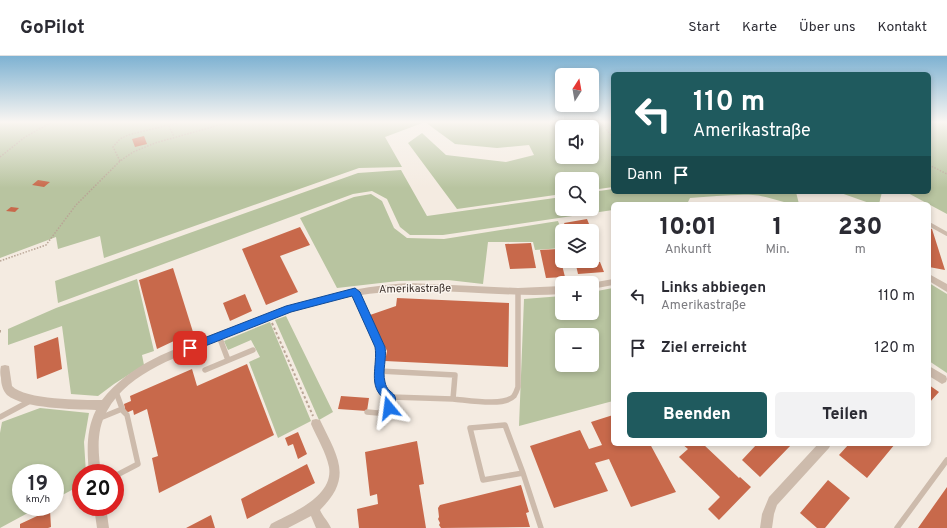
<!DOCTYPE html>
<html lang="de">
<head>
<meta charset="utf-8">
<style>
	body { margin:0; font-family:Overpass,sans-serif; background:#f2f2f3; color:#2b2b33; height:100vh; display:flex; flex-direction:column; font-size:15px; white-space:nowrap }
	* { box-sizing:border-box; margin:0 }
	p { font-size:13px; color:#7c7c81 }
	.icon { flex:none; width:22px; height:22px; fill:none; stroke:currentColor; stroke-width:2; stroke-linecap:round; stroke-linejoin:round }
	.map { position:relative; flex:1; overflow:hidden }
	.side { position:absolute; left:611px; top:146px; width:320px; height:244px; display:flex; flex-direction:column; background:#fff; border-radius:6px; box-shadow:0 2px 6px #0003 }
	.side>* { flex:none }
	.hud { position:absolute; left:611px; top:16px; width:320px; height:122px; border-radius:6px; box-shadow:0 2px 6px #0003; background:#1f5a5e; color:#fff; overflow:hidden }
	.needle { width:26px; rotate:11deg }
	.fabs { position:absolute; left:555px; top:12px; display:grid; gap:8px }
	.fabs a { display:grid; place-items:center; width:44px; height:44px; border-radius:6px; background:#fff; box-shadow:0 2px 6px #0003; font-size:20px }
	.speed { position:absolute; left:12px; top:408px; display:flex; gap:8px; font-size:20px; font-weight:700; text-align:center }
	.speed>* { display:grid; place-content:center; width:52px; height:52px; border-radius:50%; background:#fff; box-shadow:0 2px 6px #0003; line-height:1 }
	.speed small { font-size:10px; font-weight:400 }
	.speed .limit { border:6px solid #d22; background:#fff; color:#111 }
	.pin { position:absolute; display:grid; place-items:center; width:34px; height:34px; color:#fff; margin:-17px; border-radius:8px; box-shadow:0 2px 6px #0006 }
	.me { position:absolute; width:44px; margin:-22px; rotate:344deg; stroke-linejoin:round; filter:drop-shadow(0 0 3px #0008) }
	.turn { display:flex; align-items:center; gap:14px; height:84px; padding:0 16px; font-size:18px }
	.turn .icon { width:52px; height:52px; stroke-width:2.5 }
	.turn b { display:block; font-size:28px; line-height:34px }
	.then { display:flex; align-items:center; height:38px; padding:0 16px; background:#0003; gap:8px; font-size:15px }
	.eta { display:flex; justify-content:space-evenly; align-items:center; height:68px; text-align:center }
	.eta b { font-size:24px; font-weight:800; line-height:28px }
	.button { display:flex; gap:8px; margin-top:auto; padding:8px 16px }
	.button a { flex:1; height:46px; border-radius:6px; background:#1f5a5e; color:#fff; font-size:16px; font-weight:800; line-height:46px; text-align:center }
	.button a+a { background:#f2f2f3; color:#2b2b33 }
	ul { padding:0; list-style:none }
	li { display:flex; align-items:center; gap:12px; height:52px; padding:0 16px }
	li div { flex:1 }
	li b { display:block; font-size:15px }
	li em { font-style:normal }
	header { display:flex; align-items:center; gap:24px; box-sizing:border-box; height:56px; padding:0 20px; background:#fff; border-bottom:1px solid #e1e1e2 }
	header strong { font-size:19px }
	nav { display:flex; gap:22px; margin-inline-start:auto; font-size:14px }
	.map>svg:first-child { display:block }
	.green { fill:#b8c4a0; fill-rule:evenodd }
	.building { fill:#c8694b }
	.lines { fill:none; stroke-linecap:round; stroke-linejoin:round }
	.path-far1 { stroke:#b9a596; stroke-width:1.5; stroke-dasharray:1.5 1.5; stroke-linecap:butt }
	.path { stroke:#b9a596; stroke-width:2; stroke-dasharray:2.5 2.5; stroke-linecap:butt }
	.service-far1 { stroke:#cdbbac; stroke-width:4 }
	.service { stroke:#cdbbac; stroke-width:5.5 }
	.minor { fill:#cdbbac; fill-rule:evenodd }
	.route { fill:#1a73e8; stroke:#114b97 }
	.labels { text-anchor:middle; stroke-width:3; stroke-linejoin:round; paint-order:stroke }
	.street-label { font-size:11px; fill:#3b302b; stroke:#fbf5ee }
</style>
</head>
<body>
<header>
<strong>GoPilot</strong>
<nav><a>Start</a><a>Karte</a><a>Über uns</a><a>Kontakt</a></nav>
</header>
<div class="map">
<svg width="947" height="472" viewBox="0 0 947 472">
	<rect width="100%" height="100%" fill="#f4ebe1"/>
	<path class="green" d="M0,66H613V131L592,134V123H562V138L457,153L408,87L422,77L446,99L506,106L534,99L529,89L497,92L455,88L425,66L385,81L402,111L359,112L104,202L100,180L58,193L56,181L0,202ZM562,71H592V101H562Z
		M929,66H947V158L906,136H929Z
		M401,114L427,160L562,141V153H592V136L613,133V136H796L799,148C783,148 769,140 753,139C732,138 710,141 690,142L688,146L689,148H613V154L443,179H410L400,171L387,143L372,135L353,138L58,247L55,225L358,117Z
		M838,136H882L879,148H872Z
		M371,138L382,145L394,172L407,182L444,183L558,165L562,176V192L535,194L533,186H488L483,228L448,224L398,225L337,232L300,162L354,141Z
		M137,223L154,295L142,299L144,309L114,328L98,340L71,338L62,270L8,289V273L56,252Z
		M929,227L947,238V317L929,305Z
		M613,232V345L519,370L524,243L562,240V257H592V236ZM562,279H592V309H562Z
		M286,260L333,356L319,364L275,264Z
		M270,266L311,365L278,382L249,306L260,301L251,284L228,294L224,285Z
		M40,352L89,357L84,386L86,417H81V429L55,443V417H21V451H39L0,472V377L2,366Z"/>
	<path class="building" d="M144,80L147,88L135,91L132,83Z
		M38,124L50,126L44,131L32,129Z
		M11,151L19,152L15,156L6,155Z
		M587,163L591,173L568,175L564,167Z
		M300,171L310,189L280,200L298,236L266,249L242,193Z
		M929,172L932,173L945,214L929,211Z
		M531,187L536,212L510,213L505,188Z
		M558,193L565,221L546,222L540,194Z
		M575,205L600,206L604,216L578,218Z
		M173,212L193,276L157,293L139,224Z
		M245,238L252,255L230,265L223,247Z
		M397,242L509,247L508,311L385,305L387,295L370,259L396,250Z
		M58,281L62,313L37,323L34,290Z
		M247,308L274,379L159,437L152,402L158,400L147,353L134,359L133,354L126,357L124,348L131,345L130,340L192,313L197,330Z
		M929,329L939,336L929,347Z
		M341,340L369,342L367,355L338,353Z
		M613,359V388H650L676,436L631,451L609,403L595,407L608,435L554,452L530,390L580,374L589,393L602,389L591,366Z
		M298,376L307,398L298,403L293,388L288,390L285,382Z
		M417,385L424,428L419,429L426,472H359L357,453L378,448L377,438L370,440L365,396Z
		M682,388H703L739,422L740,421L751,431L719,464L708,453L720,441L679,401L688,393Z
		M757,388H792L760,421L742,404Z
		M849,388H895L867,422L839,399Z
		M307,408L315,427L247,463L241,443Z
		M828,424L850,442L825,472H817L800,457Z
		M521,429L529,456L526,457L530,471L441,472L439,469L440,467L438,463L439,461L438,452L440,449Z
		M947,431V472H918Z
		M50,454L51,471L48,472H20V468Z
		M211,459L215,472H186Z"/>
	<g class="lines">
		<path class="path-far1" d="M391,66H401
			M601,66L613,82
			M169,70L174,81
			M0,101L25,81L52,66
			M120,105L113,91L120,83L128,79L181,66
			M929,109L947,118
			M0,205L46,189L76,149L120,105L133,96L155,87L230,66"/>
		<path class="path" d="M272,267L313,360
			M0,274V278"/>
		<path class="service-far1" d="M929,168L947,178
			M355,236L356,239
			M518,236V239"/>
		<path class="service" d="M356,238C362,252 377,278 380,292C384,312 371,326 391,341L387,355L378,357L367,356
			M219,280L228,304
			M205,314L253,294
			M379,315L455,319L453,343L391,341
			M453,343C467,344 504,351 514,340C516,337 517,334 518,331V238
			M0,361L30,345
			M100,362L122,353
			M505,369L523,417L483,424L470,372Z
			M523,417L541,472
			M115,420L138,408L127,359L123,355L116,336
			M897,472L947,404"/>
		<path class="minor" d="M929,218L947,228V236L929,225Z
			M613,223V229L592,233V227H591Z
			M409,227L518,232L562,230V238C504,242 445,231 387,236C329,240 275,261 222,283C181,300 130,314 107,355C96,374 98,396 101,417H89C87,395 86,374 96,354C74,353 24,353 7,339C3,335 1,328 1,322C0,318 0,314 1,310L5,309L9,310L12,330C25,344 82,344 102,344C130,308 172,294 213,278C278,253 339,231 409,227Z
			M929,310L946,320L947,323L946,326L942,328L929,320Z
			M316,363L320,364C337,400 354,421 320,454C323,461 328,465 331,472H316L311,460L288,472H269L271,468C291,457 334,441 329,411C326,396 317,382 311,368L312,364Z
			M818,388H831L829,392L777,449L774,458L772,472H760L762,458L769,441Z
			M94,451H106L109,472H97Z"/>
	</g>
	<linearGradient id="sky" x2="0" y2="1"><stop stop-color="#7eb2d2"/><stop offset="0.5" stop-color="#faf6f2"/><stop offset="1" stop-color="#faf6f2" stop-opacity="0"/></linearGradient>
	<rect width="947" height="132" fill="url(#sky)"/>
	<path class="route" d="M355,232L360,236L385,291C387,303 382,314 385,326C388,341 402,333 392,356L389,357L385,356L383,352L385,343C367,331 378,309 375,291L352,240L291,256L190,296L186,295L185,292L186,289L286,250Z"/>
	<g class="labels">
		<g class="street-label">
			<text transform="translate(415 232) rotate(-1)" y="4">Amerikastraße</text>
		</g>
	</g>
</svg>
<div class="fabs">
<a><svg class="needle" viewBox="-14 -14 28 28"><path d="M0-13l5 13h-10z" fill="#e53935"/><path d="M0 13l5-13h-10z" fill="#7c7c81"/></svg></a>
<a><svg class="icon" aria-label="sound" viewBox="0 0 24 24"><path d="M4 9h4l5-4v14l-5-4H4zM17 9q2 3 0 6"/></svg></a>
<a><svg class="icon" aria-label="search" viewBox="0 0 24 24"><circle cx="10" cy="10" r="6"/><path d="M15 15l6 6"/></svg></a>
<a><svg class="icon" aria-label="layers" viewBox="0 0 24 24"><path d="M12 4l9 5-9 5-9-5zM3 14l9 5 9-5"/></svg></a>
<a>+</a>
<a>−</a>
</div>
<div class="speed"><div>19<small>km/h</small></div><div class="limit">20</div></div>
<div class="pin" style="left:190px;top:292px;background:#d93025"><svg class="icon" aria-label="arrive" viewBox="0 0 24 24"><path d="M6 21V4h12l-3 4 3 4H6"/></svg></div>
<svg class="me" style="left:389px;top:352px" viewBox="-20 -20 40 40"><path d="M0-17L14 15 0 8-14 15z" fill="#1a73e8" stroke="#fff" stroke-width="4"/></svg>
<div class="hud">
<div class="turn"><svg class="icon" aria-label="left" viewBox="0 0 24 24"><path d="M17 20v-9H6M10 6l-5 5 5 5"/></svg><div><b>110 m</b>Amerikastraße</div></div>
<div class="then">Dann<svg class="icon" aria-label="arrive" viewBox="0 0 24 24"><path d="M6 21V4h12l-3 4 3 4H6"/></svg></div>
</div>
<section class="side">
<div class="eta">
<div><b>10:01</b><p>Ankunft</p></div>
<div><b>1</b><p>Min.</p></div>
<div><b>230</b><p>m</p></div>
</div>
<ul>
<li><svg class="icon" aria-label="left" viewBox="0 0 24 24"><path d="M17 20v-9H6M10 6l-5 5 5 5"/></svg><div><b>Links abbiegen</b><p>Amerikastraße</p></div><em>110 m</em></li>
<li><svg class="icon" aria-label="arrive" viewBox="0 0 24 24"><path d="M6 21V4h12l-3 4 3 4H6"/></svg><div><b>Ziel erreicht</b></div><em>120 m</em></li>
</ul>
<div class="button"><a>Beenden</a><a>Teilen</a></div>
</section>
</div>
</body>
</html>
